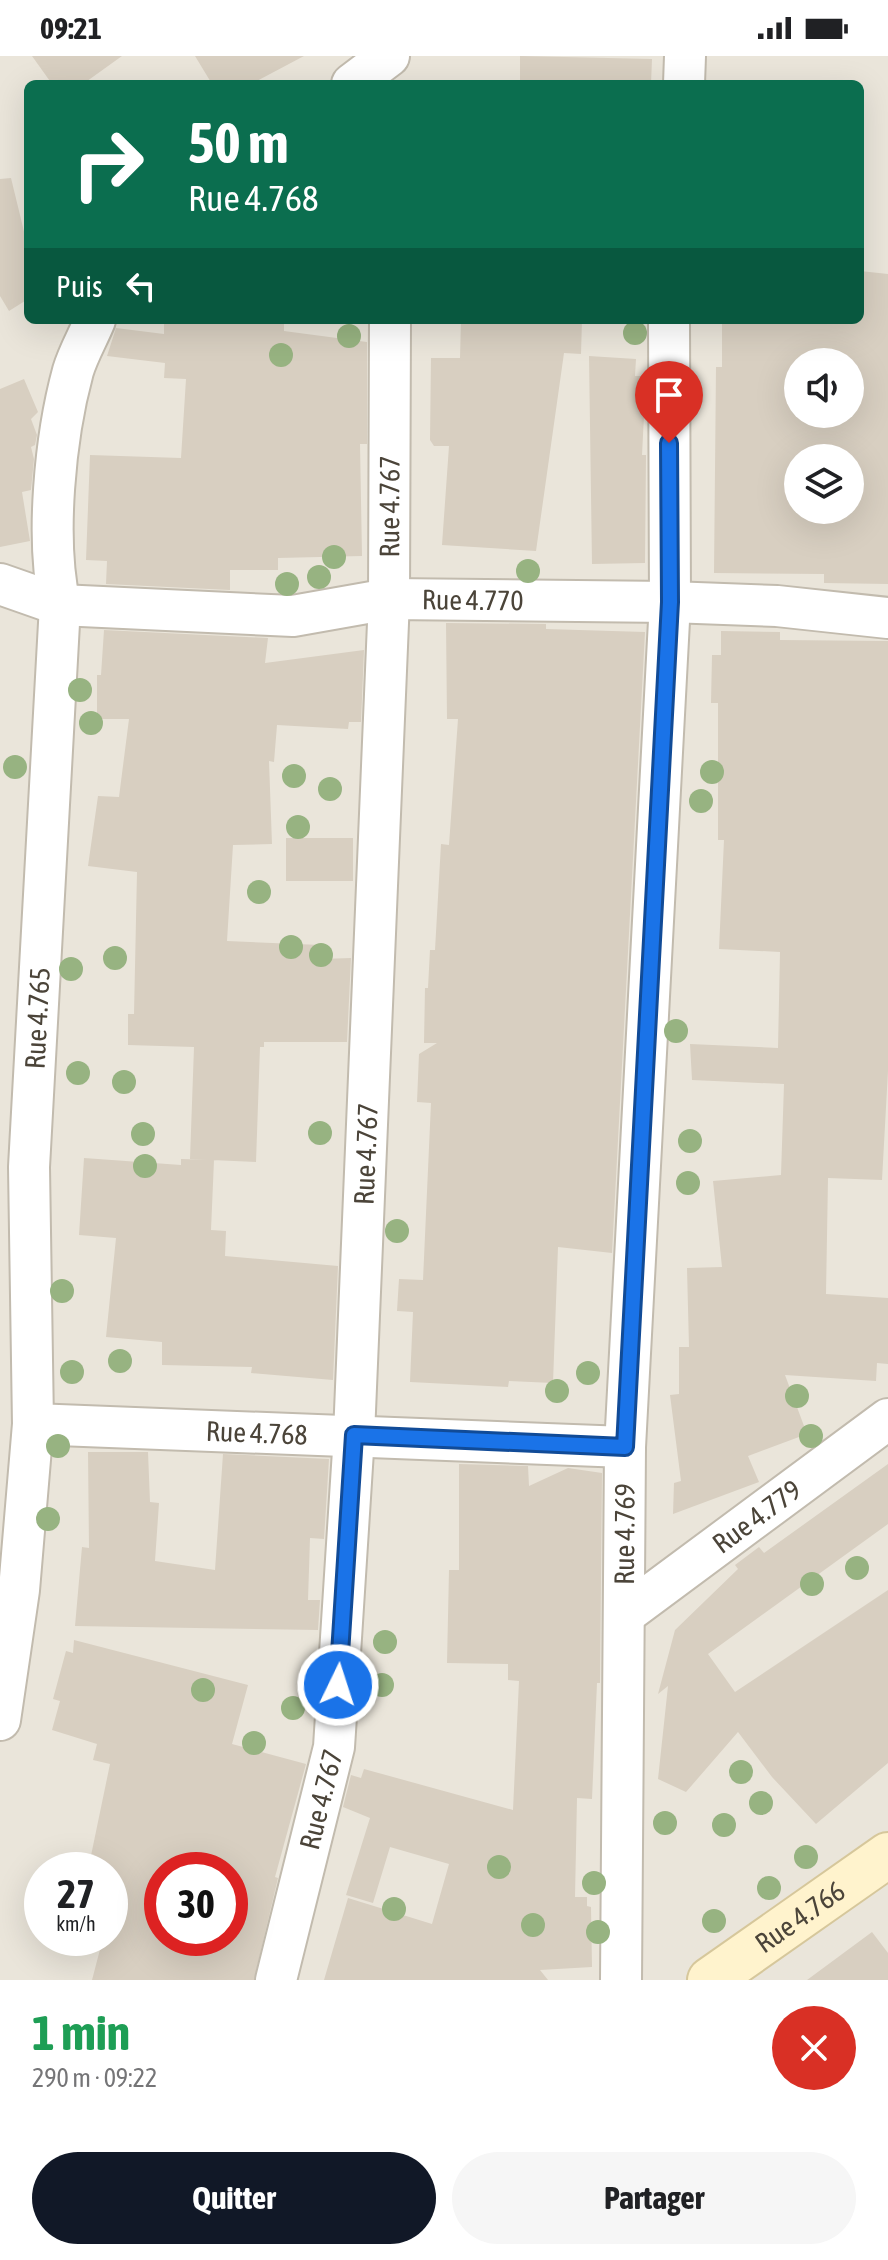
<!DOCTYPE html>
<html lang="fr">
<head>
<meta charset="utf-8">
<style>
	body { margin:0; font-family:"Asap Condensed",sans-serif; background:#f6f6f6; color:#202124; height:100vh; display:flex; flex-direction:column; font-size:30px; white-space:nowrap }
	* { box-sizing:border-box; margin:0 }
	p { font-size:26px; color:#757577 }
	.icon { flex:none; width:44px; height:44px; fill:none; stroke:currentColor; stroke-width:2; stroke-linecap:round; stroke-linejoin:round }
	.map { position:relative; height:1924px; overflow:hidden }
	.panel { display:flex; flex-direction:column; background:#fff; flex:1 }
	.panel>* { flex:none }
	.hud { position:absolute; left:24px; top:24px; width:840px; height:244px; border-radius:12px; box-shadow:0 8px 32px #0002; background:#0b6e4f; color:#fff; overflow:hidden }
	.fabs { position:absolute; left:784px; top:292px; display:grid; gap:16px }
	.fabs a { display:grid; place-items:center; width:80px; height:80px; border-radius:50%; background:#fff; box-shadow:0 8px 32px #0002; font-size:40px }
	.speed { position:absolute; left:24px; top:1796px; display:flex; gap:16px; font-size:40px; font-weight:700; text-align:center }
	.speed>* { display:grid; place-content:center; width:104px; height:104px; border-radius:50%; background:#fff; box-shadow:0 8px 32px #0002; line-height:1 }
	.speed small { font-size:20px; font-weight:400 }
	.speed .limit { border:12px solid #d22; background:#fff; color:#111 }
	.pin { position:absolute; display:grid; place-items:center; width:68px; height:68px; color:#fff; margin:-82px -34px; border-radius:50% 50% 50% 0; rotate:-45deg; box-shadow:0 0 8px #0007 }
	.pin .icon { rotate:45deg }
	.me { position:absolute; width:88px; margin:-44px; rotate:4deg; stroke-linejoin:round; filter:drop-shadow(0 0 6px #0008) }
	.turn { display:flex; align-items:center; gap:28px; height:168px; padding:0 32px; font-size:36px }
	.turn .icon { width:104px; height:104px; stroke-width:2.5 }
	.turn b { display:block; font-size:56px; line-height:68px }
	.then { display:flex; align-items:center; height:76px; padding:0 32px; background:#0003; gap:16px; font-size:30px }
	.round { display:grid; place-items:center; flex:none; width:84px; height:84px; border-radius:42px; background:#f6f6f6 }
	.overview { display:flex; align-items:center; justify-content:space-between; height:136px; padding:0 32px }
	h1 { font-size:48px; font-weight:700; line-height:60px; color:#1e9e55 }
	.button { display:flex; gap:16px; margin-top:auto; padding:16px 32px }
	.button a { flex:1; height:92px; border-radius:48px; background:#111827; color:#fff; font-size:32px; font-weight:700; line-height:92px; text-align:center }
	.button a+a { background:#f6f6f6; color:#202124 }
	.status { display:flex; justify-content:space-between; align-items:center; height:56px; padding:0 40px; background:#fff; direction:ltr }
	.status svg { height:22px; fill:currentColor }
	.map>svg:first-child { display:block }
	.residential { fill:#eae5da; fill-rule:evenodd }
	.building { fill:#d8cfc1; fill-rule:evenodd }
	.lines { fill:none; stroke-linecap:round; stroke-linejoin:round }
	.street-casing { stroke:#c2bbae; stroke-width:44 }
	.secondary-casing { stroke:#d6c79b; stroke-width:48 }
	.street { stroke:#fff; stroke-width:40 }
	.secondary { stroke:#fff3cd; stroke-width:44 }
	.tree { fill:#97b381 }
	.route-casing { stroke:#114b97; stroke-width:20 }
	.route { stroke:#1a73e8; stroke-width:14 }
	.labels { text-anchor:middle; stroke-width:6; stroke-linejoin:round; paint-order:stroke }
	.street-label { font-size:28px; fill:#4b4439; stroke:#fff }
</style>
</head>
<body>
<div class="status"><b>09:21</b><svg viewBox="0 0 49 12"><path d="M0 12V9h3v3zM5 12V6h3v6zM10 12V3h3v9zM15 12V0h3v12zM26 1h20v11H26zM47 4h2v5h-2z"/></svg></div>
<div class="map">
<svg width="888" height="1924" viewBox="0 0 888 1924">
	<rect width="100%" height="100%" fill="#f6f3ec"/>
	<path class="residential" d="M0,0H888V1924H0ZM28,28H860V264H28ZM798,306H850V358H798ZM798,402H850V454H798ZM42,1814H110V1882H42ZM162,1814H230V1882H162Z"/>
	<path class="building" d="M32,0H122L83,28H52Z
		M195,0H304L251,28H212Z
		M520,0L652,3L651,28H520Z
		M11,122L28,192V243L9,255L0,240V123Z
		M860,215L888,218V528L824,527V518L714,517L716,311H722V264H860ZM798,306H850V358H798ZM798,402H850V454H798Z
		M164,264H284V275L367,286V388H360L362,500L278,502V514H230V534L106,528L107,505L86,504L90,399L181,402L186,323L164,322L165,307L107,300L116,272L164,278Z
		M461,264H582L581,298L564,297L536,495L442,489L449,390H434L430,384L431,302H460Z
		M589,300L636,303L635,320H646L642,399H646L645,507L592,508Z
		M24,323L38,356L31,363L37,379L35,389L31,391L34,403L31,434L22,436L30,485L0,491V333Z
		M446,567L546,568V573L645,576L612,1197L558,1191L553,1327L509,1325L508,1331L410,1326L413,1256L397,1255L399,1223L423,1224L431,1047L417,1046L419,998L437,987H424L425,932H428L430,894H435L441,788L449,789L458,663H447Z
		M104,574L268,582L265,607L364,594L361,666H349L348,673L277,669L274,706L269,705L272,788L233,789L227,885L321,889V903L351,902L347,986H264V991H260L256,1106L190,1103L194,991L128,989V958H134L137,816L88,810L98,740L119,741L129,663H97V619H101Z
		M721,575L780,576V584L888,585V1015L882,1124L828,1122L826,1238L888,1242V1308L877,1307L876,1325L785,1319L807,1378L748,1400L759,1426L673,1458L674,1427L681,1425L670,1339L679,1338V1291H689L687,1212L722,1211L713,1125L781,1119L784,1028L692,1024L690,988L778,992L780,896L719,893L724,784H718V647H711L712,599H721Z
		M286,782H353V825H286Z
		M84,1102L181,1109V1103L214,1104L211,1174L226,1175L225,1200L338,1210L333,1324L251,1317L252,1311L162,1309V1286L106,1281L116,1182L79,1179Z
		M88,1396H148L150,1446L159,1447L155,1505L215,1514L223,1398L329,1403L324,1483L310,1482L308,1544H320L318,1574L75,1570L82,1491L89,1492Z
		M459,1408L528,1410L529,1430L568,1412L602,1417L600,1627H597L592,1743L577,1742L575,1841H587V1850L591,1851L592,1911L540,1914L548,1924H324L348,1842L432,1868L449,1808L390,1791L373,1847L346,1839L370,1762L343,1751L351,1719L361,1722L364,1713L513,1754L519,1625L508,1624V1608L447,1607L449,1514H459Z
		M888,1408V1468L708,1598L735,1636L888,1534V1707L816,1768L772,1721L738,1676L686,1736L658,1723L668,1630L658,1638L675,1574L738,1513L735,1509L759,1491L764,1497Z
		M74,1584L248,1629L232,1688L306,1708L275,1821L278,1822L254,1924H92L103,1882H110V1814H88L110,1708L93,1704L97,1688L52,1674L60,1645L53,1643L66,1595L73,1597ZM162,1814H230V1882H162Z
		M872,1876L888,1897V1924H807Z"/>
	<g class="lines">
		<defs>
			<g id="street">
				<path d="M352,28L389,0"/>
				<path d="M684,28L685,0"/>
				<path id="s1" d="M0,528L60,549L293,560L389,543L670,546L777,550L888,562"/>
				<path id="s2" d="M33,1368L625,1391"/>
				<path id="s3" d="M625,1558L888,1363"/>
				<path id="s4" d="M0,1664L19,1534L33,1368L29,1111L60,549C45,483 55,381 73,315C78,298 88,281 95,264"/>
				<path id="s5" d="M276,1924L334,1691L354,1379L389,543L390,264"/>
				<path id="s6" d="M621,1924L625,1391L670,546L669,264"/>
			</g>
			<g id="secondary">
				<path id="s7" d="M710,1924L888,1799"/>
			</g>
		</defs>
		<use href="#street" class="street-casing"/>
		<use href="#secondary" class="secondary-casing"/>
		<use href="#street" class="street"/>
		<use href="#secondary" class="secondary"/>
	</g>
	<g class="tree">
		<circle cx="635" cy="277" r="12"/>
		<circle cx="349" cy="280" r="12"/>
		<circle cx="281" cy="299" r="12"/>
		<circle cx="334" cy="501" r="12"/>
		<circle cx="528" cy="515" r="12"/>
		<circle cx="319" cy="521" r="12"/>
		<circle cx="287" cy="528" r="12"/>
		<circle cx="80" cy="634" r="12"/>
		<circle cx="91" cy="667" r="12"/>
		<circle cx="15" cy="711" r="12"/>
		<circle cx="712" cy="716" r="12"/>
		<circle cx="294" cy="720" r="12"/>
		<circle cx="330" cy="733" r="12"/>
		<circle cx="701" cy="745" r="12"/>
		<circle cx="298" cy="771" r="12"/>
		<circle cx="259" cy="836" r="12"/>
		<circle cx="291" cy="891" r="12"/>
		<circle cx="321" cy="899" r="12"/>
		<circle cx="115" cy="902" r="12"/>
		<circle cx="71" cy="913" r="12"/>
		<circle cx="676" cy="975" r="12"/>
		<circle cx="78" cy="1017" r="12"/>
		<circle cx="124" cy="1026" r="12"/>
		<circle cx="320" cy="1077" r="12"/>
		<circle cx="143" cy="1078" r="12"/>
		<circle cx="690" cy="1085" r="12"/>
		<circle cx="145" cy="1110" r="12"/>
		<circle cx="688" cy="1127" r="12"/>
		<circle cx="397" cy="1175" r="12"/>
		<circle cx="62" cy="1235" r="12"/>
		<circle cx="120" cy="1305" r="12"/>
		<circle cx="72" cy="1316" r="12"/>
		<circle cx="588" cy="1317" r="12"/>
		<circle cx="557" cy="1335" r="12"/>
		<circle cx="797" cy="1340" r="12"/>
		<circle cx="811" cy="1380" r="12"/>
		<circle cx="58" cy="1390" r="12"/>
		<circle cx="48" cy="1463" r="12"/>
		<circle cx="857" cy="1512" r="12"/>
		<circle cx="812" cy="1528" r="12"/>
		<circle cx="385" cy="1586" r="12"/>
		<circle cx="382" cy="1629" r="12"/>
		<circle cx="203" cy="1634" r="12"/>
		<circle cx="293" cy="1652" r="12"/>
		<circle cx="254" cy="1687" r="12"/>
		<circle cx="741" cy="1716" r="12"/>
		<circle cx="761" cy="1747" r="12"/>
		<circle cx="665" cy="1767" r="12"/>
		<circle cx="724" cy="1769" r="12"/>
		<circle cx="806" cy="1801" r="12"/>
		<circle cx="499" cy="1811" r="12"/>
		<circle cx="594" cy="1827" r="12"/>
		<circle cx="769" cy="1832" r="12"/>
		<circle cx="394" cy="1853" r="12"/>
		<circle cx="714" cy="1865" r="12"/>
		<circle cx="533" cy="1869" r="12"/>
		<circle cx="598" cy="1876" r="12"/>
	</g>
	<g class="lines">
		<defs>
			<path id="route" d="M338,1629L354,1379L625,1391L670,546L669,387"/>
		</defs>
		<use href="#route" class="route-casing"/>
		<use href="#route" class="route"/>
	</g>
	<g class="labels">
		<g class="street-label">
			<text dy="10" stroke="none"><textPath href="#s5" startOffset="1482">Rue 4.767</textPath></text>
			<text dy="10" stroke="none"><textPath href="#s1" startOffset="478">Rue 4.770</textPath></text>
			<text dy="10" stroke="none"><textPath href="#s4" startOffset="704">Rue 4.765</textPath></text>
			<text dy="10" stroke="none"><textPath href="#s5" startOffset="834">Rue 4.767</textPath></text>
			<text dy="10" stroke="none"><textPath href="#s2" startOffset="224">Rue 4.768</textPath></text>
			<text dy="10" stroke="none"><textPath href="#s3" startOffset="164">Rue 4.779</textPath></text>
			<text dy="10" stroke="none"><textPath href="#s6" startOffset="446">Rue 4.769</textPath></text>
			<text dy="10" stroke="none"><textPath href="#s5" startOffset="186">Rue 4.767</textPath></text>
			<text dy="10" stroke="none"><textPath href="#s7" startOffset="110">Rue 4.766</textPath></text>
		</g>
	</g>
</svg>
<div class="fabs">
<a><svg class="icon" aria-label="sound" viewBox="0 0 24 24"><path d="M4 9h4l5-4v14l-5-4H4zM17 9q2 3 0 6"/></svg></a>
<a><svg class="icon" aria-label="layers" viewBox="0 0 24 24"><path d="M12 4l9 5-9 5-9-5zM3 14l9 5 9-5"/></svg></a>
</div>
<div class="speed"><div>27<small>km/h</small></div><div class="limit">30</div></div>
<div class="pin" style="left:669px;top:387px;background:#d93025"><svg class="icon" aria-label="arrive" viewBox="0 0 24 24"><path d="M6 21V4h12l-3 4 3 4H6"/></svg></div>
<svg class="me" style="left:338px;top:1629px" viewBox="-20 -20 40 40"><circle r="17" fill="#1a73e8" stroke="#fff" stroke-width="3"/><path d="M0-11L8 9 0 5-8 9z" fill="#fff"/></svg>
<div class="hud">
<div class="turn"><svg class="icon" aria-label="right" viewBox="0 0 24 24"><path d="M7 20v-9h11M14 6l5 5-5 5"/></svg><div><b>50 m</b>Rue 4.768</div></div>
<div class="then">Puis<svg class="icon" aria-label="left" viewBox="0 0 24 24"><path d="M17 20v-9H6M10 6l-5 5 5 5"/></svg></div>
</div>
</div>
<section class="panel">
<div class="overview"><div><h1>1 min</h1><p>290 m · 09:22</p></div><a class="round" style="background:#d93025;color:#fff"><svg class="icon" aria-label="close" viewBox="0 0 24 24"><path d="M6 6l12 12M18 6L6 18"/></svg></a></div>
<div class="button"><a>Quitter</a><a>Partager</a></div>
</section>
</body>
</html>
